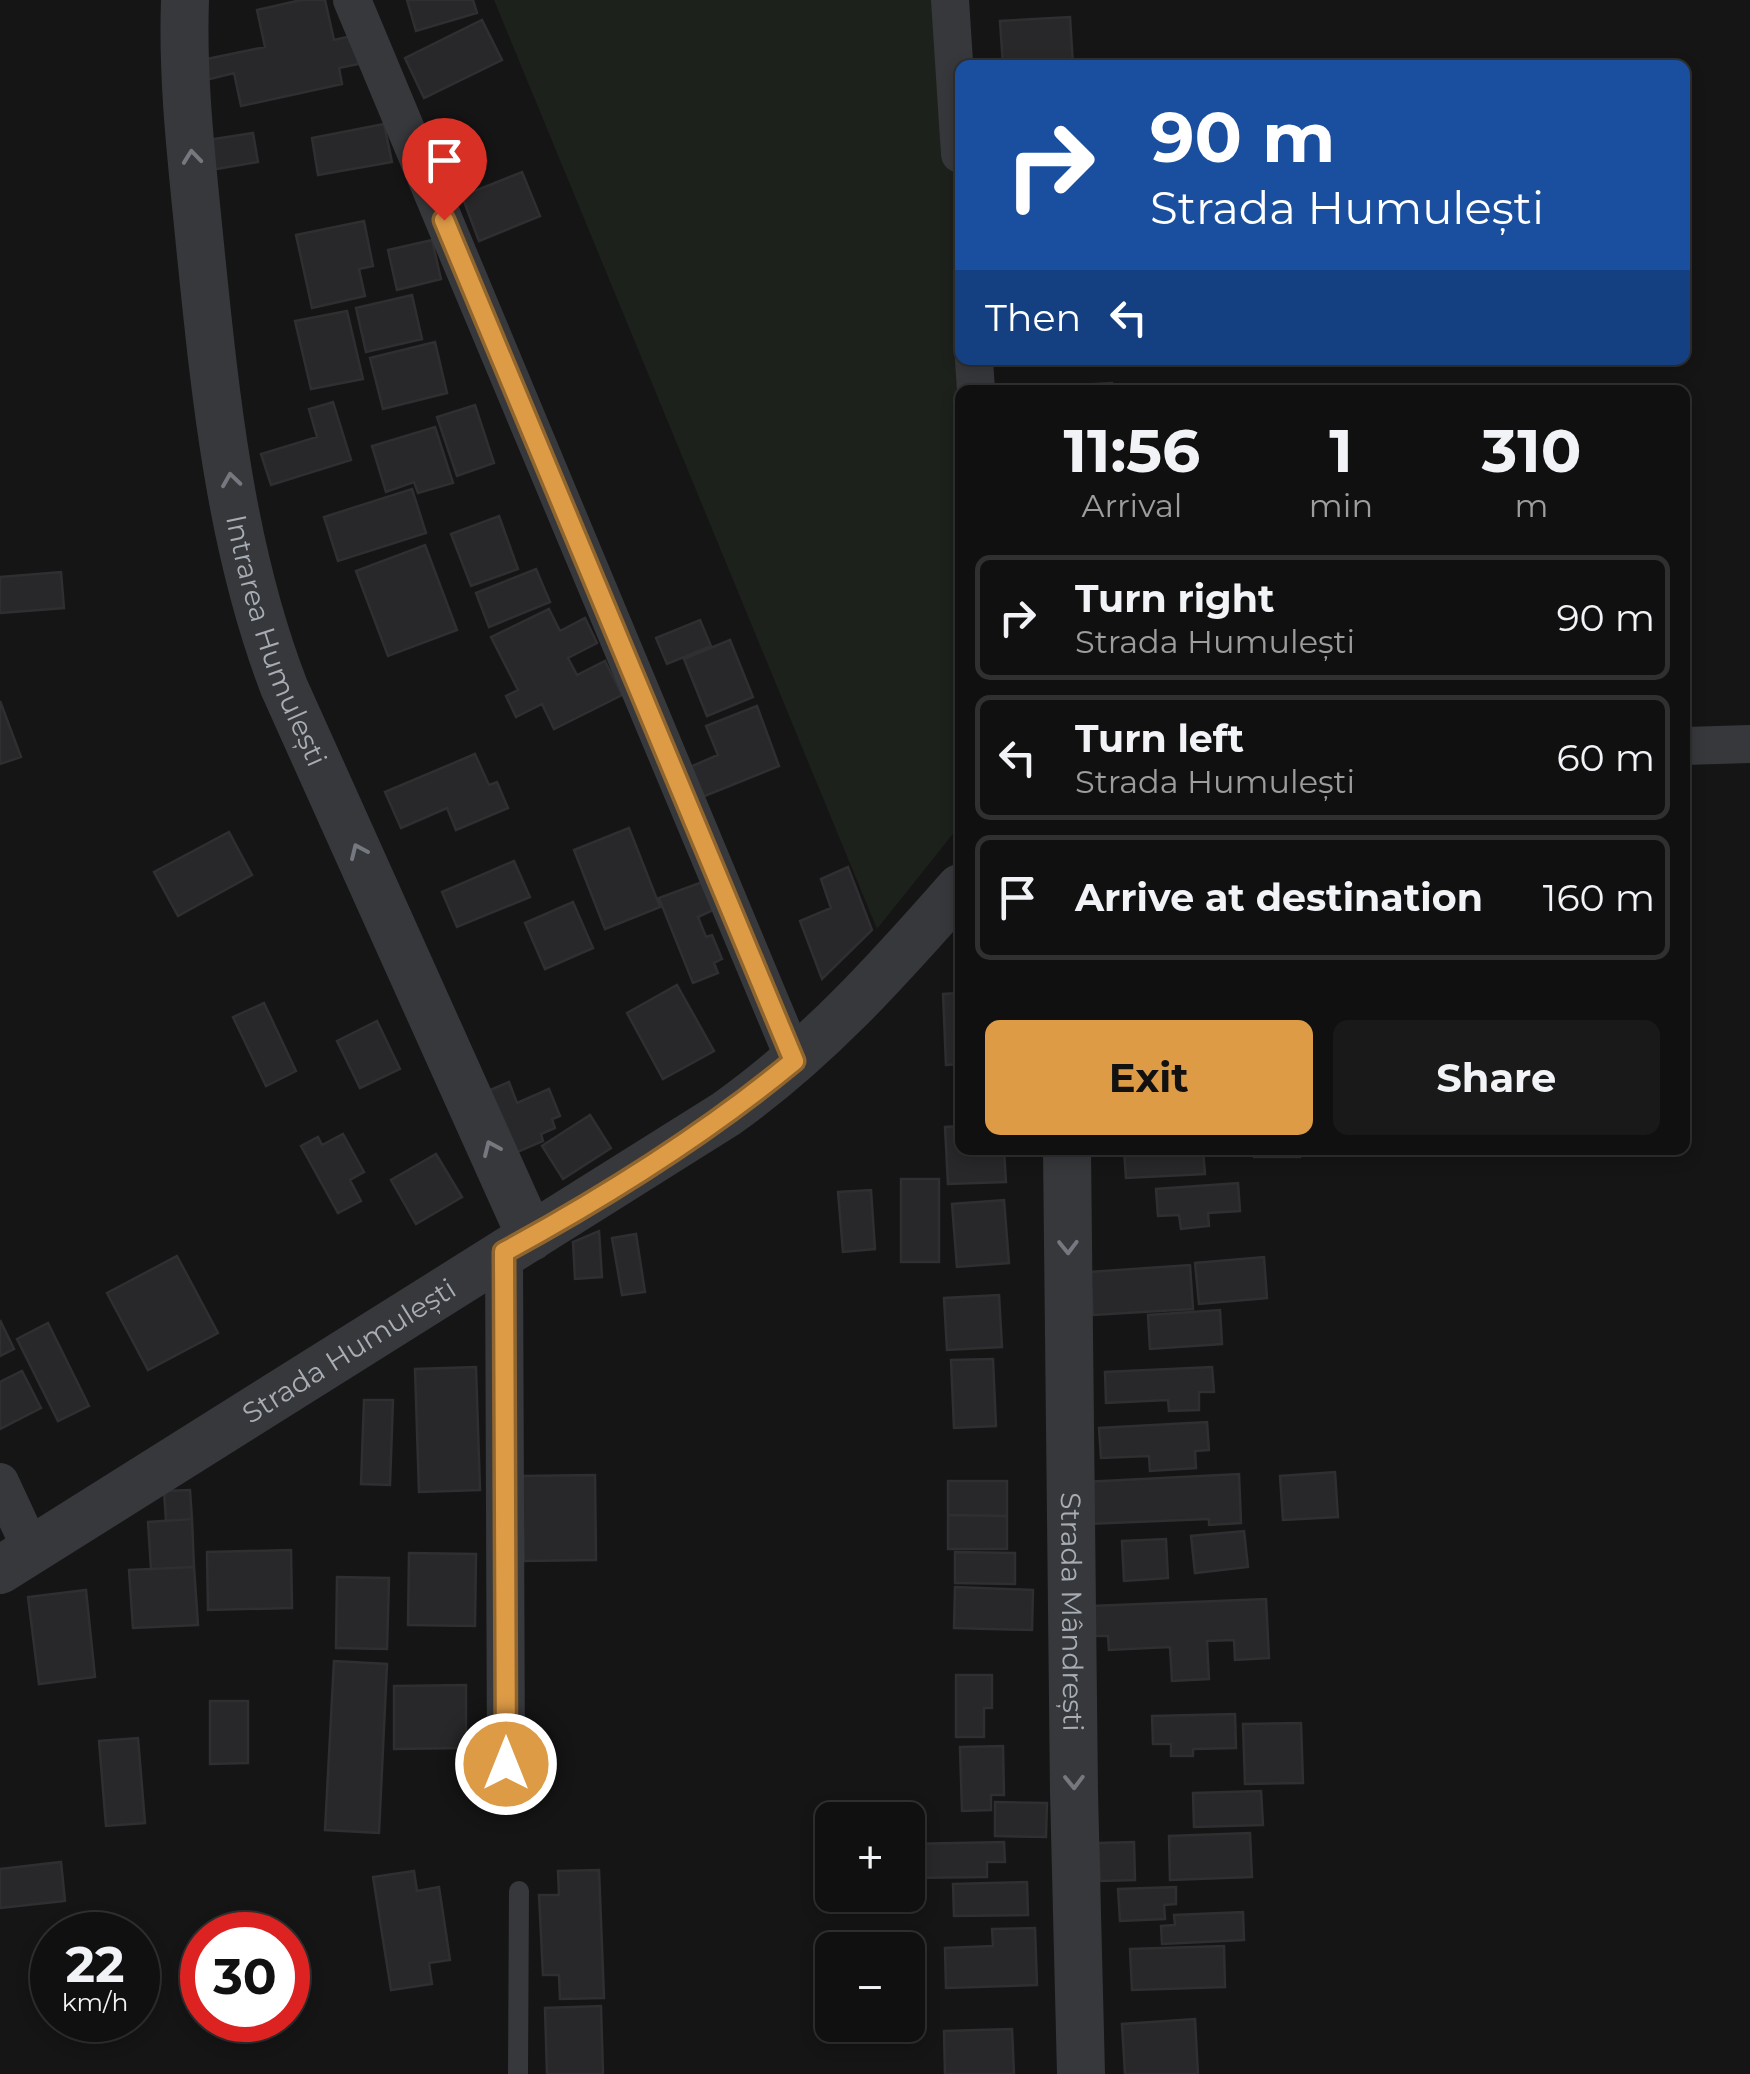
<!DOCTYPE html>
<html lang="en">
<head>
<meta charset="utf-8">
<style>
	body { margin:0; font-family:Montserrat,sans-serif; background:#191919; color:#f1f3f6; height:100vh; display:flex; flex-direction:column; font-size:38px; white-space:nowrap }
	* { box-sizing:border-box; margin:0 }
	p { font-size:32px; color:#9c9d9f }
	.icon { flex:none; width:55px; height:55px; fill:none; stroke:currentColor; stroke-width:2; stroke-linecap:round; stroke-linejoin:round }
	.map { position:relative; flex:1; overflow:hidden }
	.side { position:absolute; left:955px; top:385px; width:735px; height:770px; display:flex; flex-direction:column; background:#101010; border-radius:15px; box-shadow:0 5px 15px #0003,0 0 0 2px #303030 }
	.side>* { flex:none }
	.top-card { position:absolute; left:955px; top:60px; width:735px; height:305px; border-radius:15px; box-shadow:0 5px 15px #0003,0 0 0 2px #303030; background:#1a4fa0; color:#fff; overflow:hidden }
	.fabs { position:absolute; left:815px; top:1802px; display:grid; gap:20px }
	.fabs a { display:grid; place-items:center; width:110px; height:110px; border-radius:15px; background:#101010; box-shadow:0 5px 15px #0003,0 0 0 2px #303030; font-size:50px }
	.speed { position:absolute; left:30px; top:1912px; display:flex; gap:20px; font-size:50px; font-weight:700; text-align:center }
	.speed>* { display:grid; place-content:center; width:130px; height:130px; border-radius:50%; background:#101010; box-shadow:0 5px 15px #0003,0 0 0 2px #303030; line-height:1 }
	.speed small { font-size:25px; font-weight:400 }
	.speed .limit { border:15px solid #d22; background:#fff; color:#111 }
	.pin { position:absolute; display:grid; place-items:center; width:85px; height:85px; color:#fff; margin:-102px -42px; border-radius:50% 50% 50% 0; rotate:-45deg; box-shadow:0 0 10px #0007 }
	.pin .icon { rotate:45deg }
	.me { position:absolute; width:110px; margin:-55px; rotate:0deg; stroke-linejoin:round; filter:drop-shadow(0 0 8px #0008) }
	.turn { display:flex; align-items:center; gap:35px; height:210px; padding:0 30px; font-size:45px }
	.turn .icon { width:130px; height:130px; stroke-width:2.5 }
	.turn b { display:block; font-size:70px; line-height:85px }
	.then { display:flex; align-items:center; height:95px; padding:0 30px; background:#0003; gap:20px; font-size:38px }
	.eta { display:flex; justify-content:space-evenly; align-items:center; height:170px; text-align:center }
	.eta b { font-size:60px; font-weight:700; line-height:70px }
	.action { display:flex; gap:20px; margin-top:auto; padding:20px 30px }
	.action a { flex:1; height:115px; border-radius:15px; background:#dd9b46; color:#111; font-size:40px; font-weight:700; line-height:115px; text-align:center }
	.action a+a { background:#191919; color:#f1f3f6 }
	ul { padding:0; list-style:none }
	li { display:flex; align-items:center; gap:30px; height:125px; margin:0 20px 15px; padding:0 10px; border:5px solid #303030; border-radius:15px }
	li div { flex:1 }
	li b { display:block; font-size:38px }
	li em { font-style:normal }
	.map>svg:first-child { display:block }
	.green { fill:#1c211c }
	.building { fill:#28282a; stroke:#2f2f32; stroke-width:2.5 }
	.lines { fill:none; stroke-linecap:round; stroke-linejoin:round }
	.service { stroke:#36383b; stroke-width:20 }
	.minor { stroke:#36383b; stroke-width:38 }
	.tertiary { stroke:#36383b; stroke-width:48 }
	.oneway { stroke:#75787e }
	.route-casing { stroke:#90652e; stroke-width:25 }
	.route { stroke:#dd9b46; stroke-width:18 }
	.labels { text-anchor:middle; stroke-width:10; stroke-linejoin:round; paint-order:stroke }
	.street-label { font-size:28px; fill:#a8adb5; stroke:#101011 }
</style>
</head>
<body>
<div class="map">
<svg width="1750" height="2074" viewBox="0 0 1750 2074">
	<rect width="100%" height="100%" fill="#151516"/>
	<path class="green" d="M494,0H942L960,280V825L877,929Z"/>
	<path class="building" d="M301,0H325L334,40L356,35L363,63L339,68L342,84L241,106L234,73L206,80L202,60L265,47L257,10Z
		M407,0H473L477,13L416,31Z
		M1070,17L1073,65H1003L1000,21Z
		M482,20L502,60L424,98L405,58Z
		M384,124L392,162L318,175L312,138Z
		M253,133L258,162L205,171L201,141Z
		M522,172L540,216L479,241L462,196Z
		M364,221L373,266L359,269L365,296L312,308L296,235Z
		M432,240L441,279L397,290L388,250Z
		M412,295L422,339L366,352L356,308Z
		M347,311L363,379L311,389L295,321Z
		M435,342L447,393L383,409L370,358Z
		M1112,383V390H1022V388Z
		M333,402L351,460L271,485L261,454L317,437L309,409Z
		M475,405L494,463L457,476L437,417Z
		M435,427L453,483L418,493L414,482L386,492L372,446Z
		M412,489L426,533L338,561L324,517Z
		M499,516L518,569L471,586L451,534Z
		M425,545L457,630L388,656L356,571Z
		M536,569L550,602L489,627L476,593Z
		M61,572L64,608L0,613V577Z
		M549,609L560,631L585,618L597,643L568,658L577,675L605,661L622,695L554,729L542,704L516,717L506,696L518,690L491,637Z
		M700,620L711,646L667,664L656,638Z
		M730,640L753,697L707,716L684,659Z
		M0,701L21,757L0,764Z
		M757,706L779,766L702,797L690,767L718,755L706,726Z
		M475,754L489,785L497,782L508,808L456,830L447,808L401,828L385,792Z
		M629,828L660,907L605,929L574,850Z
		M229,832L252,875L178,916L154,872Z
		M514,861L530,897L457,927L442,892Z
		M848,867L872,930L822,979L800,921L831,908L821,879Z
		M702,882L713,910L698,917L706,937L712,935L722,959L714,963L718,973L693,983L659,898Z
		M573,902L593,948L545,969L525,923Z
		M677,985L714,1051L663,1079L627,1013Z
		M960,993V1064L946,1065L943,994Z
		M264,1003L296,1071L266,1086L233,1017Z
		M377,1021L400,1069L360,1088L337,1041Z
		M509,1082L517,1103L549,1089L560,1116L552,1119L555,1128L541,1134L543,1141L508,1156L481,1094Z
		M590,1115L611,1148L563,1179L542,1146Z
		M960,1126V1150H1004L1006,1182L948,1184L945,1127Z
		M343,1134L364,1172L350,1180L361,1201L338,1213L301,1146L318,1137L322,1145Z
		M1124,1150H1203L1205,1174L1126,1178Z
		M1254,1150H1300V1157H1254Z
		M436,1154L462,1197L416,1224L391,1180Z
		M901,1179H939V1262H901Z
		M1238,1183L1240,1211L1208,1213L1209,1226L1181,1229L1179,1215L1158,1216L1156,1189Z
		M871,1190L875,1249L843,1252L838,1192Z
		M1004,1200L1009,1263L957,1267L952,1204Z
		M599,1231L602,1277L575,1279L573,1242Z
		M636,1234L645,1292L622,1295L612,1238Z
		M177,1256L218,1333L148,1370L107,1293Z
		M1264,1257L1267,1298L1199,1304L1195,1263Z
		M1190,1265L1193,1309L1093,1315L1090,1272Z
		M999,1295L1002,1347L947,1350L944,1298Z
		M1220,1310L1222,1344L1150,1349L1148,1315Z
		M0,1320L14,1349L0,1356Z
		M48,1323L89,1406L58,1421L17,1339Z
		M993,1359L996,1426L954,1428L951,1360Z
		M476,1367L480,1490L419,1492L415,1369Z
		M1212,1367L1214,1392H1199V1410L1169,1411L1168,1400L1106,1403L1105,1372Z
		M22,1371L41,1408L0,1429V1382Z
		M364,1400H393L390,1485L361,1484Z
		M1207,1422L1209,1450L1195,1451L1196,1468L1150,1471L1149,1456L1101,1458L1099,1428Z
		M1335,1472L1338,1517L1283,1520L1280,1476Z
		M1239,1474L1241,1523L1209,1525V1519L1087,1524L1084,1482Z
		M595,1475L596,1560L524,1561L522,1476Z
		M948,1481H1007V1516L948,1515Z
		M190,1490L192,1519L166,1521L164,1491Z
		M948,1515L1007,1516V1549H948Z
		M192,1519L194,1567L151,1569L148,1522Z
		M1244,1531L1248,1567L1195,1573L1191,1536Z
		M1166,1539L1168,1578L1124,1581L1122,1541Z
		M291,1550L292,1608L208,1610L207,1552Z
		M955,1552L1015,1553V1584L955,1583Z
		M409,1553L476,1554L475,1626L408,1625Z
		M194,1567L198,1625L133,1628L129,1570Z
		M337,1577L389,1578L387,1649L336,1648Z
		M955,1587L1033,1590L1032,1630L954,1628Z
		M86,1590L95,1677L39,1684L28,1597Z
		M1266,1599L1269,1658L1235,1660L1234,1640L1207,1641L1209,1679L1172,1681L1170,1647L1109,1650L1108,1636H1092L1091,1606Z
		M334,1661L387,1664L379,1833L325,1830Z
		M956,1675H992V1708H984V1737H956Z
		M466,1685V1748L394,1749V1686Z
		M210,1701H248V1763L210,1764Z
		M1235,1714L1236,1748L1193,1749V1756H1171V1744H1153L1152,1716Z
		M1301,1723L1303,1783L1245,1784L1243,1724Z
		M138,1738L145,1823L106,1826L99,1741Z
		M1003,1746L1004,1795H991V1810L962,1811L960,1747Z
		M1261,1791L1263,1825L1194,1827L1193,1793Z
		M995,1802L1047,1803L1046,1837L995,1836Z
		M1250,1833L1252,1877L1170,1880L1169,1836Z
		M1004,1842L1005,1862H987V1877L908,1878V1844Z
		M1134,1842L1135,1880L1100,1881L1098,1843Z
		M61,1862L65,1901L0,1908V1869Z
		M599,1870L604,1998L560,1999L559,1975H543L539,1895H559L558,1871Z
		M414,1871L417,1891L439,1887L450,1960L429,1963L432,1984L391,1990L373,1877Z
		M1027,1882L1028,1915L954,1916L953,1884Z
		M1176,1887V1904L1164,1905L1165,1919L1120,1921L1118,1889Z
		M1243,1912L1244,1940L1162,1944L1161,1926L1175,1925L1174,1915Z
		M1035,1928L1037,1985L946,1988L945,1948L993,1946L992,1929Z
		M1224,1946L1225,1987L1132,1990L1130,1949Z
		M601,2006L603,2074H547L545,2008Z
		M1195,2019L1198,2074H1125L1122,2024Z
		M1012,2029L1014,2074H945L944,2031Z"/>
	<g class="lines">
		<path class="service" d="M518,2074L519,1891"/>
		<path class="minor" d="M352,0L795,1061
			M950,0L960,154
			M974,360L976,390
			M1685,746L1750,744
			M504,1252L506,1764
			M0,1482L32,1551"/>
		<g class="tertiary">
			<path id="s1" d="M185,0C182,82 192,163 200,245C215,393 230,547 284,687L531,1237"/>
			<path id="s2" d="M1067,1150L1074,1792L1081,2074"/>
			<path id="s3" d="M0,1570L726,1114C815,1051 888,970 960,888"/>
		</g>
	</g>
	<defs><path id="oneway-chevron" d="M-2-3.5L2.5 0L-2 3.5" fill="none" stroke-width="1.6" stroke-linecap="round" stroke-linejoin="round" transform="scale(2.5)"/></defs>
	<g class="oneway">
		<use href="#oneway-chevron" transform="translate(192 157) rotate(-96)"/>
		<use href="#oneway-chevron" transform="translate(231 480) rotate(-98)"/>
		<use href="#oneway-chevron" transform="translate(358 851) rotate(-114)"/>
		<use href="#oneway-chevron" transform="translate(491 1148) rotate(-114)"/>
		<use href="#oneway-chevron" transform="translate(1068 1247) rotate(89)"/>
		<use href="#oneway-chevron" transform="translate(1074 1782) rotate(89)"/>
	</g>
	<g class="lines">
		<defs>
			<path id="route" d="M444,220L794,1061C706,1134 605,1197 504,1252L506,1764"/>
		</defs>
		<use href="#route" class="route-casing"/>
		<use href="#route" class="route"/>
	</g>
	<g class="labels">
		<g class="street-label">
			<text dy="10" stroke="none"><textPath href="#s1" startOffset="650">Intrarea Humulești</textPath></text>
			<text dy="10" stroke="none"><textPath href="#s3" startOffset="412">Strada Humulești</textPath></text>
			<text dy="10" stroke="none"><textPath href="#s2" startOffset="462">Strada Mândrești</textPath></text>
		</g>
	</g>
</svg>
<div class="fabs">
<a>+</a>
<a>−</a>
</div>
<div class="speed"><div>22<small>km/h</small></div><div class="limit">30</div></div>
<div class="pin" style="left:444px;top:220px;background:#d93025"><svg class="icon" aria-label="arrive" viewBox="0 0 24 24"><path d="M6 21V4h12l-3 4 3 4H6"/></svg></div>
<svg class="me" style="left:506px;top:1764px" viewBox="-20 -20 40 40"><circle r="17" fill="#dd9b46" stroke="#fff" stroke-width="3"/><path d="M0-11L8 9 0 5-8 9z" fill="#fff"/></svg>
<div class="top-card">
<div class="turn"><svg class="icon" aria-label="right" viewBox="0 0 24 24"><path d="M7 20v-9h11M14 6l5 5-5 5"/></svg><div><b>90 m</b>Strada Humulești</div></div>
<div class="then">Then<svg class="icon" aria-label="left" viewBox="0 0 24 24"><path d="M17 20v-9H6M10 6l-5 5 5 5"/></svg></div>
</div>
<section class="side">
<div class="eta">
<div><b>11:56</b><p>Arrival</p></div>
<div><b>1</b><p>min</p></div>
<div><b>310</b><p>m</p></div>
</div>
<ul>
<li><svg class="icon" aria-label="right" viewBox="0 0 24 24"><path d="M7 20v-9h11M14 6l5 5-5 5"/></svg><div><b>Turn right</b><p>Strada Humulești</p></div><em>90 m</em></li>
<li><svg class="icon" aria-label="left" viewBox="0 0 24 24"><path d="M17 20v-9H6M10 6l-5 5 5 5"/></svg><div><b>Turn left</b><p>Strada Humulești</p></div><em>60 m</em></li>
<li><svg class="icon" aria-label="arrive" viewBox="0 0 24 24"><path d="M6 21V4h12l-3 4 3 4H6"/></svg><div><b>Arrive at destination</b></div><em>160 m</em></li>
</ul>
<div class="action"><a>Exit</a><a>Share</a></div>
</section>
</div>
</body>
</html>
